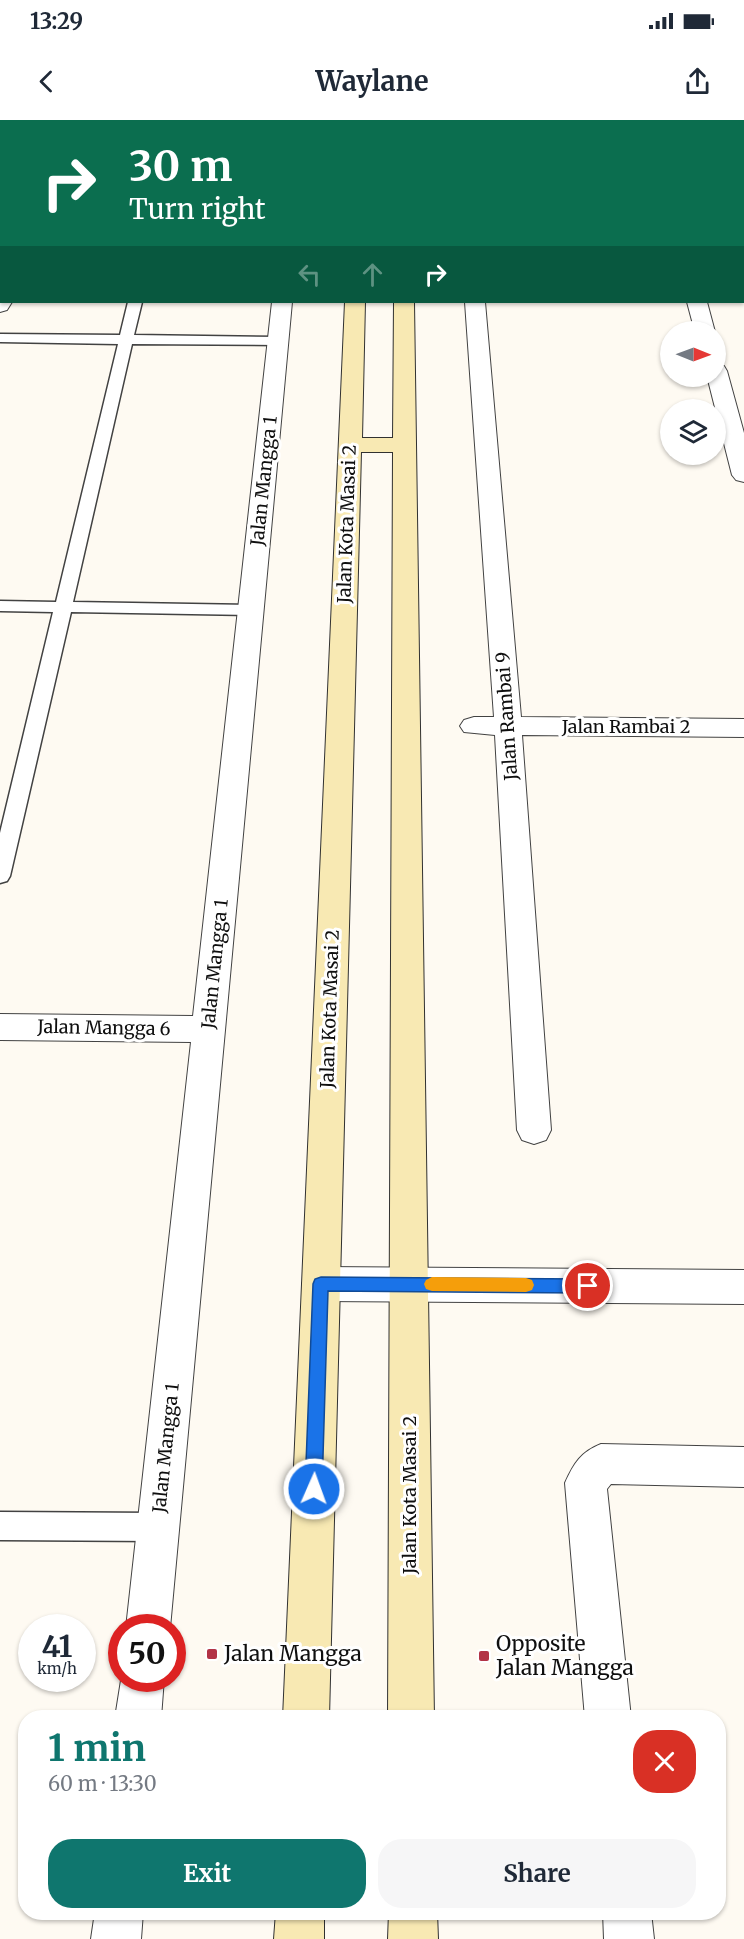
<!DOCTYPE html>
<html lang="en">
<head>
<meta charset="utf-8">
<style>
	body { margin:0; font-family:Merriweather,serif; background:#f6f6f7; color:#1f2937; height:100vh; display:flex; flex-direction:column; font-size:22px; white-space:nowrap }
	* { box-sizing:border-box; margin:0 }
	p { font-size:20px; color:#747a83 }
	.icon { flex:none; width:33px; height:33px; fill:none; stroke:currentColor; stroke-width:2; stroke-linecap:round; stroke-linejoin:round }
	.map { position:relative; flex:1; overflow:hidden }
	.panel { position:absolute; left:18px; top:1590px; width:708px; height:210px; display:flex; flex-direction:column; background:#fff; border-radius:24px; box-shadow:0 2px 4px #0004 }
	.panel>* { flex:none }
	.guide { position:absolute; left:0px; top:0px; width:744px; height:183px; box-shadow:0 2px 4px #0004; background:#0b6e4f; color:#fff; overflow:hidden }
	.needle { width:39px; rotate:91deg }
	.buttons { position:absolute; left:660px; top:201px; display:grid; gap:12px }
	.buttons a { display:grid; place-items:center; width:66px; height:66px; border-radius:50%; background:#fff; box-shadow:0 2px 4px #0004; font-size:30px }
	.speed { position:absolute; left:18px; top:1494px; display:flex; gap:12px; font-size:30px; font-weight:700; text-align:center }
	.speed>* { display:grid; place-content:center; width:78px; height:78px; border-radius:50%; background:#fff; box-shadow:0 2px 4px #0004; line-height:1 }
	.speed small { font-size:15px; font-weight:400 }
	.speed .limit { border:9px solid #d22; background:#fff; color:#111 }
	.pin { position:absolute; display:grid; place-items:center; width:51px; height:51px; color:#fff; margin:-26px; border:3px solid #fff; border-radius:50%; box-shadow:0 2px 6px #0007 }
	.me { position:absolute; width:66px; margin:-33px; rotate:2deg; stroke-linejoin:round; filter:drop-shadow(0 0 4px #0008) }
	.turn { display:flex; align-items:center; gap:21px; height:126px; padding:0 30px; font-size:27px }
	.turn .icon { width:78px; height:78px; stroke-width:2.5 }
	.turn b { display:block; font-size:42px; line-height:51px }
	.lanes { display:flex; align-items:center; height:57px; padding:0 30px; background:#0003; justify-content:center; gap:30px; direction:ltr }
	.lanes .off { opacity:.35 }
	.round { display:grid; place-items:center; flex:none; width:63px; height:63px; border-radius:24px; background:#f6f6f7 }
	.overview { display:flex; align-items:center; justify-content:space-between; height:102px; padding:0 30px }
	h1 { font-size:36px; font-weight:700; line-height:45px; color:#0f766e }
	.primary-button { display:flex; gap:12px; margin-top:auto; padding:12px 30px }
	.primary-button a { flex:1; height:69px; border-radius:24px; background:#0f766e; color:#fff; font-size:24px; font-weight:700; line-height:69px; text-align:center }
	.primary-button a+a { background:#f6f6f7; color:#1f2937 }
	.status { display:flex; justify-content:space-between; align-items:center; height:42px; padding:0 30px; background:#fff; direction:ltr }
	.status svg { height:16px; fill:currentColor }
	header { display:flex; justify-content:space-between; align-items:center; height:78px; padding:0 30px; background:#fff; font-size:27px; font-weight:700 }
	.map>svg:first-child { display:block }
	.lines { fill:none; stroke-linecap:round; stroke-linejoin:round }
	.stream { fill:#489ec1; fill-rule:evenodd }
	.service-casing { stroke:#424242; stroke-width:3 }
	.minor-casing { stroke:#424242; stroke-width:2 }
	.tertiary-casing { stroke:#424242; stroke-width:2 }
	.secondary-casing { stroke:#313131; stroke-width:2 }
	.service { fill:#fff; fill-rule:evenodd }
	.minor { fill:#fff; fill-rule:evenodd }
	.tertiary { fill:#fff; fill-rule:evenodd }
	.secondary { fill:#f8e9b3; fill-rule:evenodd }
	.route { fill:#1a73e8; stroke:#114b97; stroke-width:1.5 }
	.slow { fill:#f59e0b }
	.poi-dot { fill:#b23346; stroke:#fff; stroke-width:2 }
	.labels { text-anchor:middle; stroke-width:6; stroke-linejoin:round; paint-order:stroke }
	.street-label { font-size:18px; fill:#0f0f0f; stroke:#fff }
	.near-poi-label { font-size:21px; fill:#0f0f0f; stroke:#fff; text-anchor:start }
</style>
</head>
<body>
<div class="status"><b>13:29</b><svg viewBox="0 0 49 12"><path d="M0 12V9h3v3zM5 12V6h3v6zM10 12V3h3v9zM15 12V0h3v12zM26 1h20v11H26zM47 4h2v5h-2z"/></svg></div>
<header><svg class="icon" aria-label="back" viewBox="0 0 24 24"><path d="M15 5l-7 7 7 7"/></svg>Waylane<svg class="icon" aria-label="share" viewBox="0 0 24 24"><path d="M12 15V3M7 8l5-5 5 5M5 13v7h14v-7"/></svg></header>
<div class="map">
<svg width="744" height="1819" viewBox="0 0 744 1819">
	<rect width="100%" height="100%" fill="#fefaf2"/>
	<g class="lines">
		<path class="stream" d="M742,13H744V17H742Z
			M0,14H2V18H0Z"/>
		<defs>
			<path id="service" d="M128,182H142L134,215L278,217L285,221L278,225L132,224L73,482L251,485L257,486L260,490L257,494L251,495L71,492L10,756L7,761L0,763V713L53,492L0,491V481L56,482L118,224L0,222V214L120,215Z
				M0,1392L158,1393L168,1397L172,1407L168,1417L158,1421L0,1420Z"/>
			<path id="minor" d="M0,39H2V49H0Z
				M0,176L2,182H12L7,190L0,192Z
				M272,182H292L170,1508H126L191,922L0,920V894L193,896Z
				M465,182H485L521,597L744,599V617L522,615L551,1010L546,1020L534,1024L522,1020L517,1010L495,615L464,612L460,606L464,600L474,597H494Z
				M687,182H707L715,212H695Z
				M716,245L724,246L727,251L744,313V362L736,360L732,355L707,256H716Z
				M601,1324L744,1327V1367L611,1364L607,1369L631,1598H585L565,1363C574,1343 581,1332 601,1324Z
				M122,1554V1558H164L161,1598H115Z
				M95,1792H143L141,1819H91Z
				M603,1792H651L654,1819H604Z"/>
			<path id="tertiary" d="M321,1147L744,1150V1184L321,1181L308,1176L302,1164L308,1152Z"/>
			<path id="secondary" d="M353,0H369V2H353Z
				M394,0H410V2H394Z
				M345,182H365L362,318H393L394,182H414L434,1598H388L393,332H361L329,1598H283Z
				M276,1792H324V1819H274Z
				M389,1792H437L438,1819H388Z"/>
		</defs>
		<use href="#service" class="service-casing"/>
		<use href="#minor" class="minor-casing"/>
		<use href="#tertiary" class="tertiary-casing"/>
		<use href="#secondary" class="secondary-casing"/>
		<use href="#service" class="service"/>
		<use href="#minor" class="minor"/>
		<use href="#tertiary" class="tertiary"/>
		<use href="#secondary" class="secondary"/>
	</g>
	<path class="route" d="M321,1157L588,1159L594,1161L596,1166L594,1171L588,1173L328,1171L322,1369L320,1375L314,1378L308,1375L305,1369L313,1164L315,1159Z"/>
	<path class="slow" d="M432,1157L526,1158L532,1160L534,1165L532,1170L526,1172L432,1171L426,1169L424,1164L426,1160Z"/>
	<g class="poi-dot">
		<rect x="206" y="1528" width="12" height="12" rx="3"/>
		<rect x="478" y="1530" width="12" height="12" rx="3"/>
	</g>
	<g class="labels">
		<g class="street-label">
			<text transform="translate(264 361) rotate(-84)" y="6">Jalan Mangga 1</text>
			<text transform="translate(347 404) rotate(-88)" y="6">Jalan Kota Masai 2</text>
			<text transform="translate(507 596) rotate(-94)" y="6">Jalan Rambai 9</text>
			<text x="626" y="613">Jalan Rambai 2</text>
			<text transform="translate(215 844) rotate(-84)" y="6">Jalan Mangga 1</text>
			<text transform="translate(330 889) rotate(-88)" y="6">Jalan Kota Masai 2</text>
			<text transform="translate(104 908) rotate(1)" y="6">Jalan Mangga 6</text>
			<text transform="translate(166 1328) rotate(-84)" y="6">Jalan Mangga 1</text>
			<text transform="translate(410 1375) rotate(-90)" y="6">Jalan Kota Masai 2</text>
		</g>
		<g class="near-poi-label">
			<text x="496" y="1531">Opposite<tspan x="496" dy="24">Jalan Mangga</tspan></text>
			<text x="224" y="1541">Jalan Mangga</text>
		</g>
	</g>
</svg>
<div class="buttons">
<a><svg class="needle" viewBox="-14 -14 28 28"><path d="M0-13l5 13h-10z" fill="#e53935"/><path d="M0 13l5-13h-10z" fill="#747a83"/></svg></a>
<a><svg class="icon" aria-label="layers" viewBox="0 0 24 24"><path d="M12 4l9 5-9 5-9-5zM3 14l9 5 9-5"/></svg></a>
</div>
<div class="speed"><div>41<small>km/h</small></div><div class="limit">50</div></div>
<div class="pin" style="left:588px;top:1166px;background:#d93025"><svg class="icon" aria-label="arrive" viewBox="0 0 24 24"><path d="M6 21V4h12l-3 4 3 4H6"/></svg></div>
<svg class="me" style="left:314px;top:1369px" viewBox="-20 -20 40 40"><circle r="17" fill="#1a73e8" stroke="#fff" stroke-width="3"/><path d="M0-11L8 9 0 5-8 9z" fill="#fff"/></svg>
<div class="guide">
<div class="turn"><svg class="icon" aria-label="right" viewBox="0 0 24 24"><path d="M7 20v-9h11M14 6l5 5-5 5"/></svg><div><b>30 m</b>Turn right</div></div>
<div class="lanes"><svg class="icon off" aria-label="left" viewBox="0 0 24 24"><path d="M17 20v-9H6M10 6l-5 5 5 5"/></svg><svg class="icon off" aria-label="ahead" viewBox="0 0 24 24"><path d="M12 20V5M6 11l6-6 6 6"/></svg><svg class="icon" aria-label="right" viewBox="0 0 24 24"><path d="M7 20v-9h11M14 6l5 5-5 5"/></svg></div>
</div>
<section class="panel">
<div class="overview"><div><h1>1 min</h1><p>60 m · 13:30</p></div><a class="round" style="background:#d93025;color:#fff"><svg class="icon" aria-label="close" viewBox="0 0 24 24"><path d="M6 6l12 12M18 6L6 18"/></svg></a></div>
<div class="primary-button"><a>Exit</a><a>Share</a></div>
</section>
</div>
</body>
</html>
